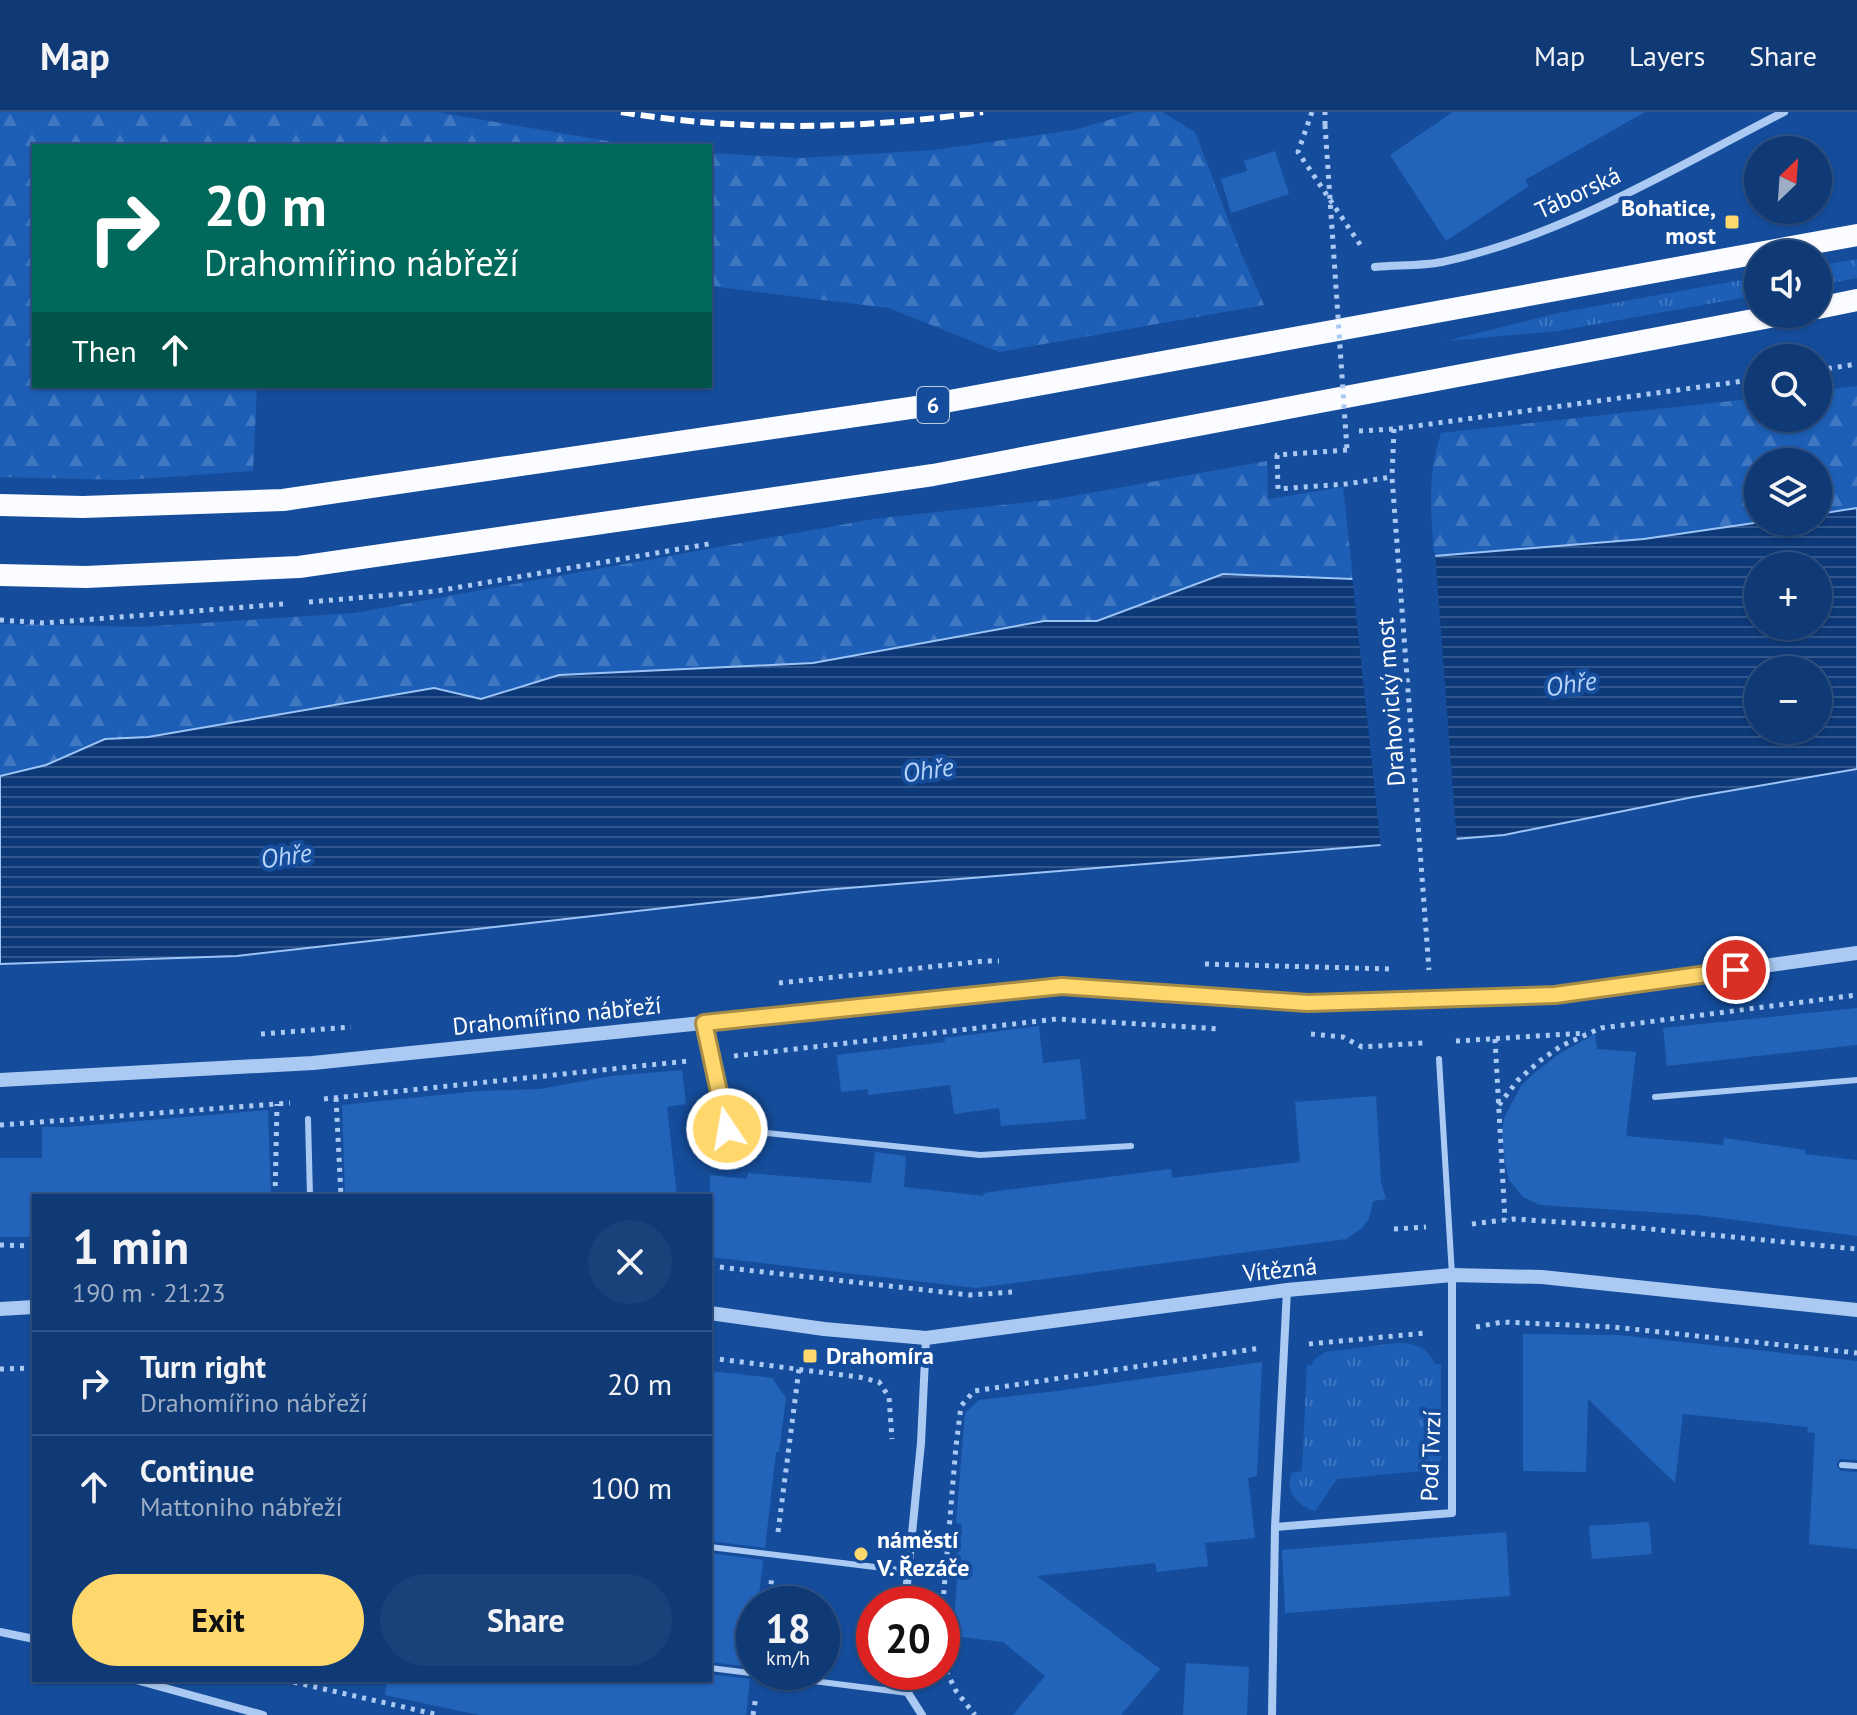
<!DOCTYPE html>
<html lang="en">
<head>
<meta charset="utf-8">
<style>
	body { margin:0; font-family:"PT Sans",sans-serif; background:#19417a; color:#f1f3f6; height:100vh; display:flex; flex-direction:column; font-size:30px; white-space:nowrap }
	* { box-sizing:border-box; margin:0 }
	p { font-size:26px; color:#9cadc5 }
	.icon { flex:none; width:44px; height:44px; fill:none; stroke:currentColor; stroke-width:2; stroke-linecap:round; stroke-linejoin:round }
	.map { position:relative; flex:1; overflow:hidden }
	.side { position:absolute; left:32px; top:1082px; width:680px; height:488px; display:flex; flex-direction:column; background:#103a75; border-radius:0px; box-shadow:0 2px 6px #0004,0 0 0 2px #305487 }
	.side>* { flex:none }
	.guide { position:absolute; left:32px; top:32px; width:680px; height:244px; border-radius:0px; box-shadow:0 2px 6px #0004,0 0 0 2px #305487; background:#00695c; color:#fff; overflow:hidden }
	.needle { width:52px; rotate:25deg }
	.buttons { position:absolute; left:1744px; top:24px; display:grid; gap:16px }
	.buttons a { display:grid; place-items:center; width:88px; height:88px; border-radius:50%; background:#103a75; box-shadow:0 2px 6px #0004,0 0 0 2px #305487; font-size:40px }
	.speed { position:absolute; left:736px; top:1474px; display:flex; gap:16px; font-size:40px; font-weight:700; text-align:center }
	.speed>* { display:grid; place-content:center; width:104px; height:104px; border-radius:50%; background:#103a75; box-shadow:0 2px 6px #0004,0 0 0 2px #305487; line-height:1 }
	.speed small { font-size:20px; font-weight:400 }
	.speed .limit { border:12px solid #d22; background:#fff; color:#111 }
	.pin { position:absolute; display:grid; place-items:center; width:68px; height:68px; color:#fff; margin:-34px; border:4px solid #fff; border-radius:50%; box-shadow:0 2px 8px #0007 }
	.me { position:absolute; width:88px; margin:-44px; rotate:348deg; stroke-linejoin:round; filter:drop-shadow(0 0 6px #0008) }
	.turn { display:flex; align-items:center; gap:28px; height:168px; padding:0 40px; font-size:36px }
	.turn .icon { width:104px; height:104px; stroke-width:2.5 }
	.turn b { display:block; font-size:56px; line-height:68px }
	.then { display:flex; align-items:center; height:76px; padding:0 40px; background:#0003; gap:16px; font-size:30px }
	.round { display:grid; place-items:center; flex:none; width:84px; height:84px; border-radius:42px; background:#19417a }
	.headline { display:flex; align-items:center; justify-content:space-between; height:136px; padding:0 40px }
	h1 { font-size:48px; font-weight:700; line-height:60px }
	.action { display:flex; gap:16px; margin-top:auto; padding:16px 40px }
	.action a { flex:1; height:92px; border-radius:48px; background:#ffd86d; color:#111; font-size:32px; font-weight:700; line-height:92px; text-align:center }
	.action a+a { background:#19417a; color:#f1f3f6 }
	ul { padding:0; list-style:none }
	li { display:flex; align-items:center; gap:24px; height:104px; padding:0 40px; border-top:2px solid #305487 }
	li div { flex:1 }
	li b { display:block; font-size:30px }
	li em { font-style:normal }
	header { display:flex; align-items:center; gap:48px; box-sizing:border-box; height:112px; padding:0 40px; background:#103a75; border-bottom:2px solid #305487 }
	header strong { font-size:38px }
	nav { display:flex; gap:44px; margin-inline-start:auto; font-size:28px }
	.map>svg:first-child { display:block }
	.grass { fill:url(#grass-tufts) }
	.forest { fill:url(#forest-firs) }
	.water { fill:url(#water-rules); stroke:#9dc4f6; stroke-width:2; fill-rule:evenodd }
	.pier { fill:#154d9c }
	.building { fill:#2364bb }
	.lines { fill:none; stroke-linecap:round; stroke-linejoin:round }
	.path { stroke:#abcaf3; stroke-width:5; stroke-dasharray:4 6; stroke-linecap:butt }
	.service { stroke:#abcaf3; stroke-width:6 }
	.minor { stroke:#abcaf3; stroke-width:8 }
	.tertiary { stroke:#abcaf3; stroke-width:14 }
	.trunk { stroke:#fbfcff; stroke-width:22 }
	.rail { stroke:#fff; stroke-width:6; stroke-dasharray:14 6; stroke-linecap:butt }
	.path-bridge { stroke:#abcaf3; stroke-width:5; stroke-dasharray:4 6; stroke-linecap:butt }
	.route-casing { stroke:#a68c47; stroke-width:20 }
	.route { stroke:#ffd86d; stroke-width:14 }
	.poi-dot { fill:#ffd86d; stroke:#154d9c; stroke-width:3 }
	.labels { text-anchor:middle; stroke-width:8; stroke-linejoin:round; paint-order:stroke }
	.shield { fill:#154d9c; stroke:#b9cae1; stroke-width:2 }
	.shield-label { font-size:22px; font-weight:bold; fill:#fff }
	.street-label { font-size:24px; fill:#fff; stroke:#154d9c }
	.poi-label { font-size:24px; font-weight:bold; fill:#fff; stroke:#154d9c; text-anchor:start }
	.water-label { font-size:26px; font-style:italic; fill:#b7d4f9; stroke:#154d9c }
</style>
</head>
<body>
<header>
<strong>Map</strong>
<nav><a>Map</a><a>Layers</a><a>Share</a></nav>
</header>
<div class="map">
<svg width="1857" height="1603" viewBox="0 0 1857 1603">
	<defs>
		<pattern id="grass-tufts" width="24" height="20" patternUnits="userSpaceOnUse" patternTransform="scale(2)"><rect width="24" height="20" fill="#1d5fb6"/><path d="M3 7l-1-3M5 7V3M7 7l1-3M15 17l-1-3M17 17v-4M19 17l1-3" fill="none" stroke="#3f77c1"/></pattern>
		<pattern id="forest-firs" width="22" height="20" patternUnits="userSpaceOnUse" patternTransform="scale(2)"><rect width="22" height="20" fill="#1d5fb6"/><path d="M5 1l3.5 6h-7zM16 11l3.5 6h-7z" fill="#3f77c1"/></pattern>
		<pattern id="water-rules" width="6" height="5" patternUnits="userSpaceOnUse" patternTransform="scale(2)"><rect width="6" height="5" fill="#0d3979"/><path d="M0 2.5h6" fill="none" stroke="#31578d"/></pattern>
	</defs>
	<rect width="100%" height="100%" fill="#154d9c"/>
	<path class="grass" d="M1857,147V166L1818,173V154Z
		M1758,165V183L1558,219L1446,229L1558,201Z
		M1397,1231C1415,1231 1427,1235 1435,1252H1441V1366C1439,1381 1431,1389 1416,1391L1431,1358L1337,1367L1315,1399C1298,1394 1284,1379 1292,1361L1302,1359L1307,1253L1311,1254L1316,1246L1325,1240Z"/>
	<path class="forest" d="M0,0H436L637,34H34V274H257L253,359L123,368L0,365Z
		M1136,0H1162L1195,20L1240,139L1264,193L999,240L889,196L710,174V41L803,46L934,38L1074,18Z
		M1857,274V396L1818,402V350H1758V410H1761L1644,427L1434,444C1431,398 1427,366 1441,321L1758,286V306H1818V279Z
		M1267,349L1268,387L1343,375L1353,467L1223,462L1097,509H1044L813,551L559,563L481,587L434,576L148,625L105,627L46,653L0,664V512L139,515L355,501L873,407L1057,387Z"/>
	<path class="water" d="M1857,396V657L1693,685L1504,723L823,778L237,844L0,852V664L46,653L105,627L148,625L434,576L481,587L559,563L813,551L1044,509H1097L1223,462L1353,467L1434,444L1644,427L1761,410H1818V402ZM1758,454H1818V514H1758ZM1758,558H1818V618H1758Z"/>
	<path class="pier" d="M1435,440L1457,731L1381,737L1352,463Z"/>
	<path class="building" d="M1453,0H1645L1525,68L1529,74L1446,129L1390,43Z
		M1275,39L1289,82L1231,101L1221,67L1247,59L1244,49Z
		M1857,896V933L1667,954L1663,916Z
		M1039,914L1043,951L1080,947L1086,1007L1001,1014L999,996L954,1002L950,973L868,983V977L841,980L837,943L945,930L944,926Z
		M1595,922L1597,937L1636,940L1626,1024L1723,1033L1724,1026L1805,1038V1042L1857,1048V1124L1698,1103L1540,1093L1523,1085L1509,1068L1505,1050L1502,1023L1504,1006L1521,974L1533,962L1559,942Z
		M682,958L686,992L667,995L677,1084H345L342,993L479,979L540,977L611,964Z
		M1376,984L1381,1070L1386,1087L1373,1089L1369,1107L1362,1116L1346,1127L976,1176L710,1145V1063L747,1067L748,1061L871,1071L875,1040L906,1044L904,1075L984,1084L983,1081L1171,1057L1172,1066L1300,1050L1295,990Z
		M268,998L271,1084H34V1125H0V1046H42V1015H68Z
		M1523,1222L1618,1223L1857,1249V1348L1840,1347L1836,1353L1841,1359L1857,1360V1437L1809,1432L1815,1321L1807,1320L1808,1315L1683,1302L1675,1371L1588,1287L1586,1360L1523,1359Z
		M1262,1250L1257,1364L1248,1366L1255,1426L1205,1431L1208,1454L1157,1460L1155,1451L1037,1464L1160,1557L1121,1603H1013L1045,1564L1003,1530L953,1524L958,1453L956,1452L962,1413L956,1411L965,1301L979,1288L1057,1279Z
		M710,1259L772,1266L786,1286L779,1340H776L765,1436L710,1429Z
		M1649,1410L1652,1442L1592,1447L1589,1414Z
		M1506,1420L1510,1484L1285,1501L1282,1438Z
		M710,1441L763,1448L758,1492H754V1531L751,1555L710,1550Z
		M1186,1551L1249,1555L1247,1603H1183Z
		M710,1562L750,1567L746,1603H479L385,1583L387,1568H710Z"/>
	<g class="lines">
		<path class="path" d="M1312,0L1298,40L1361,134
			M1325,13V0
			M1818,258L1857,252
			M1394,317L1392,365L1429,858
			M1359,319L1394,317L1758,267
			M1347,338L1277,343L1278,377L1346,372L1392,365
			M309,490L437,479L714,431
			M0,508L45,511L283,492
			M1205,852L1391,857
			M779,871L985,849H999
			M261,922L351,915
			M1311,922L1343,925L1362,935L1423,931
			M1495,927L1505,1108
			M1456,929L1586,921
			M734,944L1057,907L1221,917
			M336,986L341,1084
			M324,987L688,949
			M1499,993L1518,968L1541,948L1561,934L1601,916L1857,883
			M0,1013L290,991
			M275,1084L277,992
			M1472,1112L1513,1107L1619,1114L1857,1137
			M1394,1117L1426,1115
			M0,1133L34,1134
			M710,1154L970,1183L1012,1180
			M1476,1215L1502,1210L1613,1215L1857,1241
			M1309,1232L1426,1221
			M710,1246L859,1265L879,1270L889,1285L892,1327
			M0,1257L34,1256
			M778,1420L799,1257
			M768,1492L772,1465
			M942,1502L956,1334L961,1294L974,1279L1261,1236
			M942,1550L956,1579L975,1603
			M284,1568L439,1603
			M753,1603L756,1584"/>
		<path class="service" d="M704,912L727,1017L980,1043L1131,1034
			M1439,947L1452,1163
			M1655,985L1857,968
			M308,1007L310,1084
			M1842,1353L1857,1354
			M710,1435L908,1459
			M710,1556L908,1581"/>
		<path class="minor" d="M1375,155C1397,153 1421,154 1442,150C1564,124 1674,56 1784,0
			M1275,1415L1452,1401V1163
			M905,1492L921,1331L926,1226
			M0,1520L34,1527
			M902,1560L908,1581L922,1603
			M136,1568L263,1603
			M1272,1603L1275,1415L1287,1178"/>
		<path class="tertiary" d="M0,968L313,951L1062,874L1308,891L1555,883L1857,841
			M0,1197L34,1195
			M710,1201L824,1217L926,1226L1287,1178L1452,1163L1542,1165L1857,1198"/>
		<path class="trunk" d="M1818,196L1857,188
			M0,393L83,395L283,388L917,295L1857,123
			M0,463L86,465L299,455L933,363L1785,202"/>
		<path class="rail" d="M621,0C740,20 865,17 983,0"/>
		<path class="path-bridge" d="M1325,13L1347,338"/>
	</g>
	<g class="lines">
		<defs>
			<path id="route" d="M727,1017L704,911L1062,874L1308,891L1555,883L1736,858"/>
		</defs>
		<use href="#route" class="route-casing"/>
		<use href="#route" class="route"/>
	</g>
	<g class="poi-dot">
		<rect x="1724" y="102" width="16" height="16" rx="4"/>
		<rect x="802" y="1236" width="16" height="16" rx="4"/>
		<circle cx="861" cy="1442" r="8"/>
	</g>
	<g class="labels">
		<rect class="shield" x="917" y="275" width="32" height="36" rx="6"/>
		<g class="shield-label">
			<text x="933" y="301">6</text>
		</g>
		<g class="street-label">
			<text transform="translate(1578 81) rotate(-25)" y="8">Táborská</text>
			<text transform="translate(1391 590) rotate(-94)" y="8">Drahovický most</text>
			<text transform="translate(557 904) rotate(-6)" y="8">Drahomířino nábřeží</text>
			<text transform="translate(1280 1158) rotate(-6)" y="8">Vítězná</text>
			<text transform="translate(1431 1344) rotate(-88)" y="8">Pod Tvrzí</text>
		</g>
		<g class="poi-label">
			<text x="1716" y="104" text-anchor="end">Bohatice,<tspan x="1716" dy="28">most</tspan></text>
			<text x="826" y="1252">Drahomíra</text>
			<text x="877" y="1436">náměstí<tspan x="877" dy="28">V. Řezáče</tspan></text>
		</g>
		<g class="water-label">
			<text transform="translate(1571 572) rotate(-8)" y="9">Ohře</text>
			<text transform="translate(928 658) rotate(-8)" y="9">Ohře</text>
			<text transform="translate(286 744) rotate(-8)" y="9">Ohře</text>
		</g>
	</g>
</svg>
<div class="buttons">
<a><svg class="needle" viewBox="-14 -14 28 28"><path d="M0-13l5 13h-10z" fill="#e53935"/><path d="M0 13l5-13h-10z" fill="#9cadc5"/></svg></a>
<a><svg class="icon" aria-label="sound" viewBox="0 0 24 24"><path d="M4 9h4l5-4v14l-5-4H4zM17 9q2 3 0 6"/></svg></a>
<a><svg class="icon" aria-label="search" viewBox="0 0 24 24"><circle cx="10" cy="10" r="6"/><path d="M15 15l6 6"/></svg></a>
<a><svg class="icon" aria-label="layers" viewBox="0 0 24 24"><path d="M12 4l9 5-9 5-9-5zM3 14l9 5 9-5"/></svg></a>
<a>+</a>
<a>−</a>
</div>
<div class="speed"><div>18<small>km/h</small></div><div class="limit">20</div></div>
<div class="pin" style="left:1736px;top:858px;background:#d93025"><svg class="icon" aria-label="arrive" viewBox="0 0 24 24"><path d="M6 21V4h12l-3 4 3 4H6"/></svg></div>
<svg class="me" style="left:727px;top:1017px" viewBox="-20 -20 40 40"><circle r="17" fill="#ffd86d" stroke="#fff" stroke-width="3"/><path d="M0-11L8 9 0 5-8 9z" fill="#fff"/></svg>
<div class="guide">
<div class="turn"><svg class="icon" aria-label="right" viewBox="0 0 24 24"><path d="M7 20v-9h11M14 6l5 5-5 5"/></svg><div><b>20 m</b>Drahomířino nábřeží</div></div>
<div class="then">Then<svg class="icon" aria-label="ahead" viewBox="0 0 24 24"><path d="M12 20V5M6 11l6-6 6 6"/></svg></div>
</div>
<section class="side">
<div class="headline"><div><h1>1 min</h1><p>190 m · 21:23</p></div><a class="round"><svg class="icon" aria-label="close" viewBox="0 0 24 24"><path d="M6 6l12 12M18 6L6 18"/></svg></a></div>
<ul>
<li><svg class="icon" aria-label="right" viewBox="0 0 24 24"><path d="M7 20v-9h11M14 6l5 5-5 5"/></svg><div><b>Turn right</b><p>Drahomířino nábřeží</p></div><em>20 m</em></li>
<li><svg class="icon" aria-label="ahead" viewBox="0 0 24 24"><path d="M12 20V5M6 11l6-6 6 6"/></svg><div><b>Continue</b><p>Mattoniho nábřeží</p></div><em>100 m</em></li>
</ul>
<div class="action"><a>Exit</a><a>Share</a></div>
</section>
</div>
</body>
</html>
